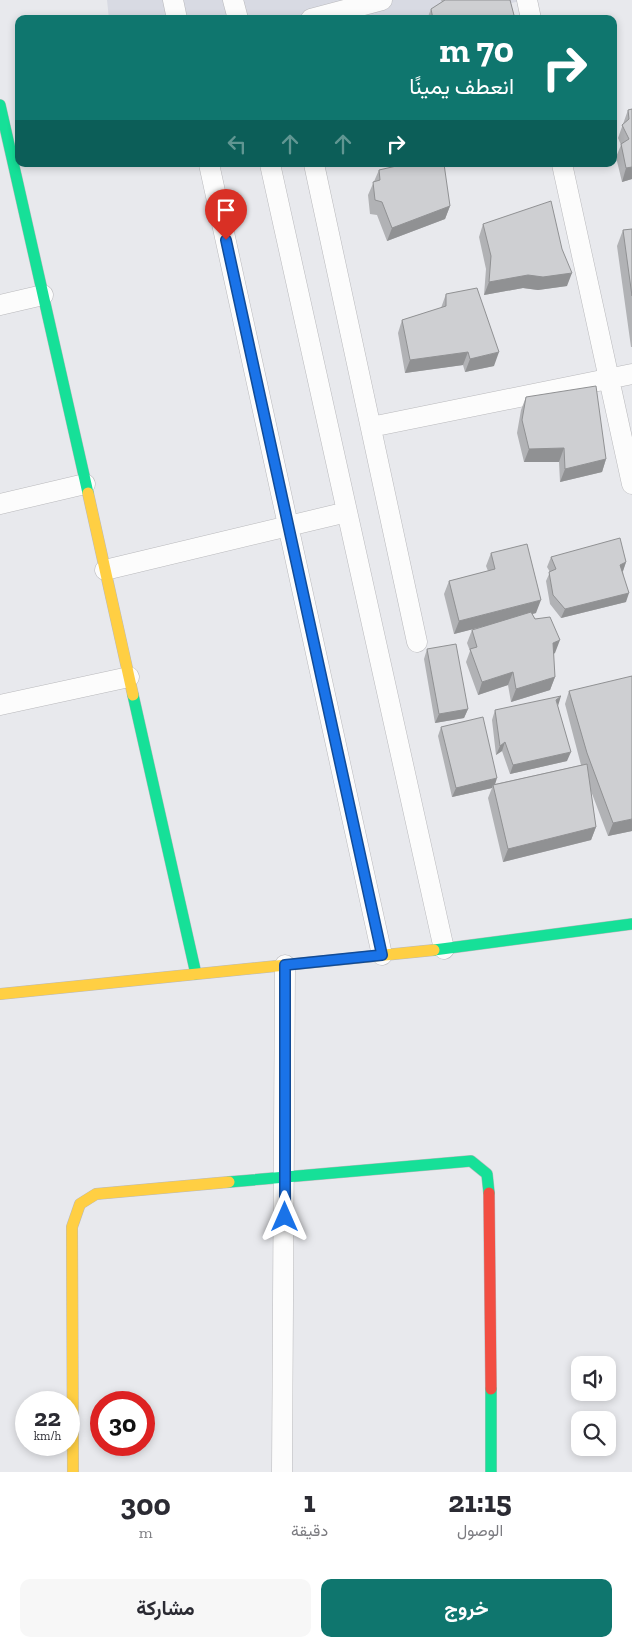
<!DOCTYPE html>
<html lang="ar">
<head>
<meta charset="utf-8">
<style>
	body { margin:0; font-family:"Zilla Slab",Vazirmatn,serif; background:#f7f7f7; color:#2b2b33; direction:rtl; height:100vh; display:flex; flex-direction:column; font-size:19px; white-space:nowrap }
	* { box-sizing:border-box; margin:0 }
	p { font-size:16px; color:#7c7c81 }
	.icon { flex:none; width:28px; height:28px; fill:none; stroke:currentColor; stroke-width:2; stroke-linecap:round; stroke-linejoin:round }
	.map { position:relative; height:1472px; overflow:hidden; direction:ltr }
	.drawer { display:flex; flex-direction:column; background:#fff; flex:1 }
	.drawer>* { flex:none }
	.banner { position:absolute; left:15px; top:15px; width:602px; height:152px; border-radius:10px; box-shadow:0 2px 8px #0003; direction:rtl; background:#0f766e; color:#fff; overflow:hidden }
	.fabs { position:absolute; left:571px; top:1356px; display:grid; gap:10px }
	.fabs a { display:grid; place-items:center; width:45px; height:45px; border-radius:10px; background:#fff; box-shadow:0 2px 8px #0003; font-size:25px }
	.speed { position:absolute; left:15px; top:1391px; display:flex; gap:10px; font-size:25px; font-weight:700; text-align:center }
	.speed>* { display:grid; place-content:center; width:65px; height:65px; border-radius:50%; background:#fff; box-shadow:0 2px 8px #0003; line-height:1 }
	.speed small { font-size:12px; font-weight:400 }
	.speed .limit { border:8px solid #d22; background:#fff; color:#111 }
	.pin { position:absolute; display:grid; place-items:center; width:42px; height:42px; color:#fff; margin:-51px -21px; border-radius:50% 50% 50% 0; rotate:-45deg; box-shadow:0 0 5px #0007 }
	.pin .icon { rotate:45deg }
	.me { position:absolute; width:55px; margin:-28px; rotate:0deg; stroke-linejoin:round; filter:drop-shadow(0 0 4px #0008) }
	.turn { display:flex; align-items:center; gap:18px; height:105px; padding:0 20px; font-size:22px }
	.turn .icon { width:65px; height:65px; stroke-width:2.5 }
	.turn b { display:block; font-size:35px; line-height:42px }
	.lanes { display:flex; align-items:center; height:48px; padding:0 20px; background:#0003; justify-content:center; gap:25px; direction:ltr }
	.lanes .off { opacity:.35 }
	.eta { display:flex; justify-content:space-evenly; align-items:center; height:85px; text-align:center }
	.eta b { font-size:30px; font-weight:700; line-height:35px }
	.primary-button { display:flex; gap:10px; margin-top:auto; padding:10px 20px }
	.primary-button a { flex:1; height:58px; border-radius:10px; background:#0f766e; color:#fff; font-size:20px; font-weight:700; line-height:58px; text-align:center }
	.primary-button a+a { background:#f7f7f7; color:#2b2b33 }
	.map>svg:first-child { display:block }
	.built { fill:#d8dae3 }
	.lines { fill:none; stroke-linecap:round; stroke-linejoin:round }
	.street-casing { stroke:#b9b9bc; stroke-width:21 }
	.fast-casing { stroke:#b9b9bc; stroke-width:12 }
	.slow-casing { stroke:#b9b9bc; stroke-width:12 }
	.jam-casing { stroke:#b9b9bc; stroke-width:12 }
	.street { stroke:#fcfcfc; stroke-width:20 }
	.fast { stroke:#16e098; stroke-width:11 }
	.slow { stroke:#ffcf43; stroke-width:11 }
	.jam { stroke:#f24e42; stroke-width:11 }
	.wall { fill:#b1b2b5 }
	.shaded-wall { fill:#909193 }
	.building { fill:#cecfd2; stroke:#909193 }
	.route-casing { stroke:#114b97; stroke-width:12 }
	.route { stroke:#1a73e8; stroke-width:9 }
</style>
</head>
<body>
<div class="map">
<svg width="632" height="1472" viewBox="0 0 632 1472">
	<rect width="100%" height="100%" fill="#e8e9ed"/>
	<path class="built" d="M107,0H525L440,19H109Z"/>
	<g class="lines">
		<defs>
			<path id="street" d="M173,0L177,19
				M233,0L238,19
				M527,0L531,19
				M311,19L382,0
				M209,164L382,955
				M270,164L444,949
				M314,164L417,642
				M562,164L632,484
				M0,305L43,295
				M371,427L632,374
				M0,504L85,484
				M105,570L347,512
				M0,705L129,677
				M282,1472L285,965"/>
			<path id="fast" d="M0,105L88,493
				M133,695L196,974
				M434,950L632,924
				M229,1182L471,1161L487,1174L489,1193
				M491,1389V1472"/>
			<path id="slow" d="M88,493L133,695
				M0,994L434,950
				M73,1472L72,1227L80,1204L96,1194L229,1182"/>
			<path id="jam" d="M489,1193L491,1389"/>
		</defs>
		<use href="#street" class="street-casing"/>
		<use href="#fast" class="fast-casing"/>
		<use href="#slow" class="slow-casing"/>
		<use href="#jam" class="jam-casing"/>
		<use href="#street" class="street"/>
		<use href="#fast" class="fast"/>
		<use href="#slow" class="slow"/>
		<use href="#jam" class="jam"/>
	</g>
	<path class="wall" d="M441,0H510L515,19H427L431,9L442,2Z
		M632,109V179L622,182L616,157L621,145L618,138L628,110Z
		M379,170L450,206L445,219L387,241L377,215L370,214L368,195Z
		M483,224L567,286L538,290L523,288L484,295L486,269L479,237Z
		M632,229V347H631L617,246L623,230Z
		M446,294L494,366L465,372L463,365L405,373L398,333L402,320L441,308Z
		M526,397L606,459L602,472L560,482L559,462H524L517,433L521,410Z
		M491,553L536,613L532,614L555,653L553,654L555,677L550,690L511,702L508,685L478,695L466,662L470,651L467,643L472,630L488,625L454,634L444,594L449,581L488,571L486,566Z
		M551,557L626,562L623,571L626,602L561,618L550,604L546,581L550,572L547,567Z
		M427,649L468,709L464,718L435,723L424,659Z
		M569,691L632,831L608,836L591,791L596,827L591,840L503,862L488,798L492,788L452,797L438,736L441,727L495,784L581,765L565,704Z
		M558,706L567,761L510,774L502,751L496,755L492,720L495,710Z"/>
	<path class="shaded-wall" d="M632,167V179L622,182L626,168Z
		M450,206L445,219L387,241L392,228Z
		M572,273L567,286L538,290L523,288L484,295L489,282L528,275Z
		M468,352L463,365L405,373L410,360Z
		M499,352L494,366L465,372L470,359Z
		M564,448L559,462H524L529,449Z
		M606,459L602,472L560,482L565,469Z
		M626,562L623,571L617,574L620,565Z
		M629,593L626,602L561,618L565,609Z
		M541,600L536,613L454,634L459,621Z
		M560,640L555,653L548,656L553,643Z
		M513,672L508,685L478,695L482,682Z
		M555,677L550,690L511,702L516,689Z
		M561,696L558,706L556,700Z
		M468,709L464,718L435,723L439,714Z
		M505,742L502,751L496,755L500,746Z
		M571,752L567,761L510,774L513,765Z
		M497,778L494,788L493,785L492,788L452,797L456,788Z
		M632,819V831L608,836L613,823Z
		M596,827L591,840L503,862L508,849Z"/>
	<path class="building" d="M445,0H510L515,19H433L431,9Z
		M632,109V167L626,168L621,144L629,139L622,125L629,119L628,110Z
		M405,164H444L450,206L392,228L382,202L375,200L373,182L380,180L379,170Z
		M551,201L562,249L572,273L543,277L528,275L489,282L491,256L483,224Z
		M632,229V296L623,230Z
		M477,288L499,352L470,359L468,352L410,360L402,320L446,306V294Z
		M596,386L606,459L565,469L564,448L529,449L522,420L526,397Z
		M620,538L626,562L620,565L629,593L565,609L553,595L549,572L556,569L551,557Z
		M527,544L541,600L459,621L449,581L495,569L491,553Z
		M531,612L535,619L550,617L560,640L553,643L555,677L516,689L513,672L482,682L470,649L477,647L472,630Z
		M456,644L468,709L439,714L427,649Z
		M632,676V819L613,823L587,753L569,691Z
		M561,696L556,700L571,752L513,765L505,742L500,746L495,710Z
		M483,717L497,778L456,788L441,727Z
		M587,764L596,827L508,849L493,785Z"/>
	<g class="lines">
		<defs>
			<path id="route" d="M226,240L382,955L285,965V1217"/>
		</defs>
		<use href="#route" class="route-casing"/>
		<use href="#route" class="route"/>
	</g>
</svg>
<div class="fabs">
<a><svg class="icon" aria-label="sound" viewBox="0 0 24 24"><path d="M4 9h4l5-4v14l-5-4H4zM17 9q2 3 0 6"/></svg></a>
<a><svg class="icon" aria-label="search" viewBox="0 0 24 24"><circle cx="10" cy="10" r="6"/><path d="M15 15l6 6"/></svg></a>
</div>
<div class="speed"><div>22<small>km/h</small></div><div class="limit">30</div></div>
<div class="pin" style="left:226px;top:240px;background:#d93025"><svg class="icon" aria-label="arrive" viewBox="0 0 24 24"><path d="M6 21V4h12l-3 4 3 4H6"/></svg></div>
<svg class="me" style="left:285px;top:1217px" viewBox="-20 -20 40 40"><path d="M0-17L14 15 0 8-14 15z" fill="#1a73e8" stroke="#fff" stroke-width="4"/></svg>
<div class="banner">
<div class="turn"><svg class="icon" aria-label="right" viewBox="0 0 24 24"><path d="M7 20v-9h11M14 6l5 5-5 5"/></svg><div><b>70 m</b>انعطف يمينًا</div></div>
<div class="lanes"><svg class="icon off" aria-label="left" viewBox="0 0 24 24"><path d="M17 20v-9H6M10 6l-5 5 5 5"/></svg><svg class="icon off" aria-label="ahead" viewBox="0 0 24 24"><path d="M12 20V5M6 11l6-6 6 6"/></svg><svg class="icon off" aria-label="ahead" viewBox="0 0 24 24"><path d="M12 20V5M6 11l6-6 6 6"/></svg><svg class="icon" aria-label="right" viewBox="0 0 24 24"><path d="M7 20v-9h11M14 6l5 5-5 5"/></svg></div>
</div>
</div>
<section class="drawer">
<div class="eta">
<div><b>21:15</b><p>الوصول</p></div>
<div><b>1</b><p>دقيقة</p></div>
<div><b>300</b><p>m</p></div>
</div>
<div class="primary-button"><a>خروج</a><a>مشاركة</a></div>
</section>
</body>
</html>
